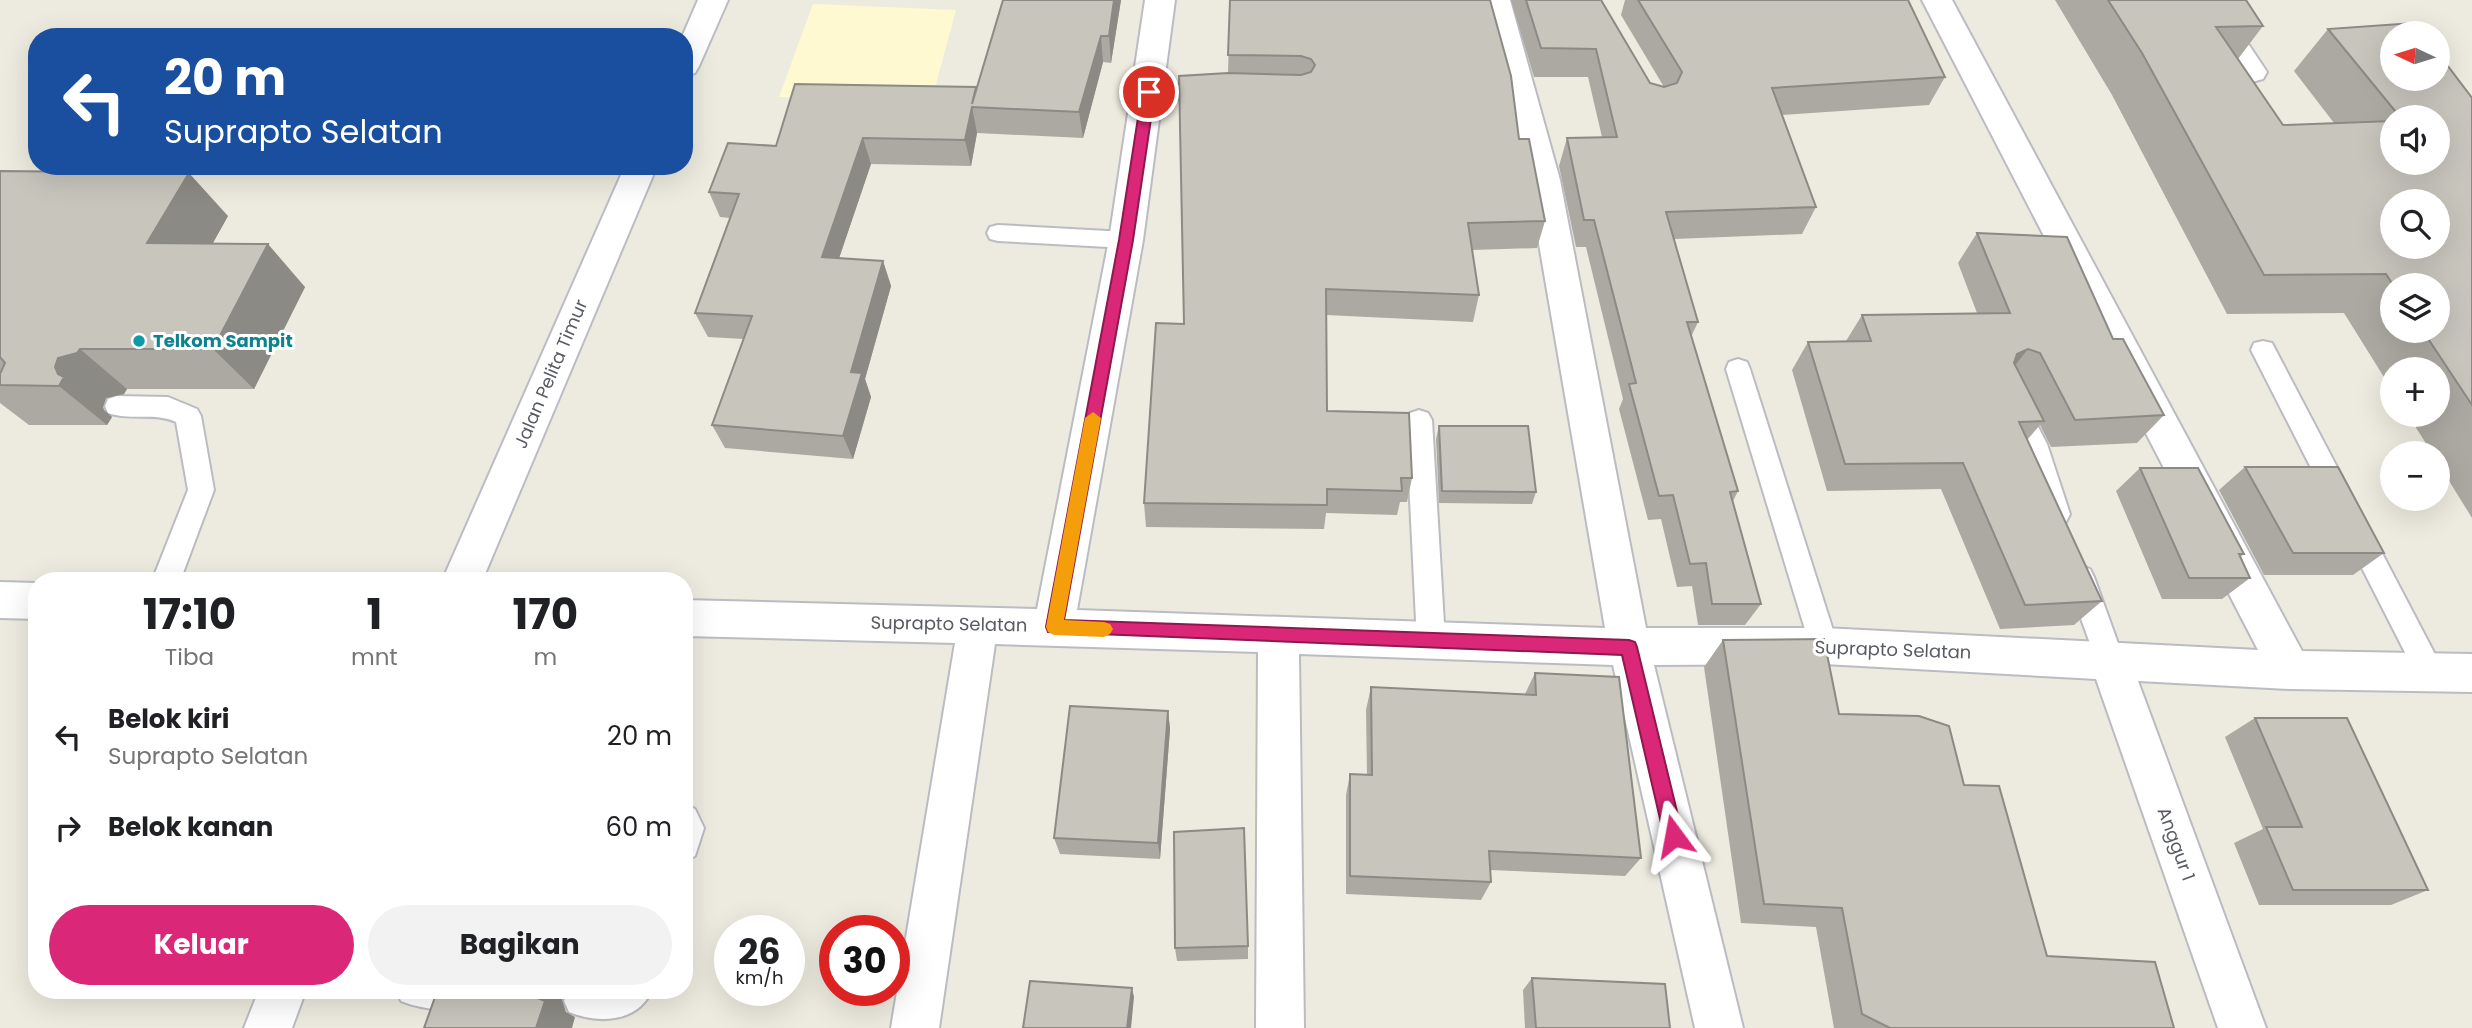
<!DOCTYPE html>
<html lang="id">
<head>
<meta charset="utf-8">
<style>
	body { margin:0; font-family:Poppins,sans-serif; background:#f2f2f2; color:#202124; height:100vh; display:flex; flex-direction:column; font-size:26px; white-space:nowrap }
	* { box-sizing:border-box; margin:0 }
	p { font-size:23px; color:#757577 }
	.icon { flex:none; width:38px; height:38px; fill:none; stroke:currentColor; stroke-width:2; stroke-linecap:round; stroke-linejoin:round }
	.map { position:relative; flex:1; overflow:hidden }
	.drawer { position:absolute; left:28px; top:572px; width:665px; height:427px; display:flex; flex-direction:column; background:#fff; border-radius:28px; box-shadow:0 7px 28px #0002 }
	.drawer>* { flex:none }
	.guide { position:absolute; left:28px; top:28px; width:665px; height:147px; border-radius:28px; box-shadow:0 7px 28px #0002; background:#1a4fa0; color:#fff; overflow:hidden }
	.needle { width:46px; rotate:274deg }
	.tools { position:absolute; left:2380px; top:21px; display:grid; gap:14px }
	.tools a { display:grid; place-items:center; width:70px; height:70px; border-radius:50%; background:#fff; box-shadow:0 7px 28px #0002; font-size:35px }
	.speed { position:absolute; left:714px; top:915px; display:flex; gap:14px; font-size:35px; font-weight:700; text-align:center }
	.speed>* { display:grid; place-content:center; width:91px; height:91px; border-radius:50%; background:#fff; box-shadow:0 7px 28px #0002; line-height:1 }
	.speed small { font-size:18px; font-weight:400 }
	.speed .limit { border:10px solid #d22; background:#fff; color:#111 }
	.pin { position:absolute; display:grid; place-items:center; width:60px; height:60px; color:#fff; margin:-30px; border:4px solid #fff; border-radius:50%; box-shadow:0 2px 7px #0007 }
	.me { position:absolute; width:77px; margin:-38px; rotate:347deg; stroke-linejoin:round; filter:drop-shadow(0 0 5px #0008) }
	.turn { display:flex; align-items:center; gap:24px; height:147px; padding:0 21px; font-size:32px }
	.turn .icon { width:91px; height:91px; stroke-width:2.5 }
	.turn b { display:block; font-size:49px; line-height:60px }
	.eta { display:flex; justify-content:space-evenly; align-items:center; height:119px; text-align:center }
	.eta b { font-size:42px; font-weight:700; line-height:49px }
	.action { display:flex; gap:14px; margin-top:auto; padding:14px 21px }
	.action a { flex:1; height:80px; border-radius:42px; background:#db2777; color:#fff; font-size:28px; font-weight:700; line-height:80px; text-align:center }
	.action a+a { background:#f2f2f2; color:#202124 }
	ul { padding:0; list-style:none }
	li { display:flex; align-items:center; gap:21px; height:91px; padding:0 21px }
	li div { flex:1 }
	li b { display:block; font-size:26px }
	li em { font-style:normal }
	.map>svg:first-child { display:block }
	.commercial { fill:#fff9d2 }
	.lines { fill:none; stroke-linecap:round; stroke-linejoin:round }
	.lane-casing { stroke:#babcc2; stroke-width:4 }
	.street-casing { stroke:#babcc2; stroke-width:4 }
	.secondary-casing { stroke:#babdc4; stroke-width:4 }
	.lane { fill:#fff; fill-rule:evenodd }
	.street { fill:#fff; fill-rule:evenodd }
	.secondary { fill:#fff; fill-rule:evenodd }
	.wall { fill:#aba9a2; fill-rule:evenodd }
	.shaded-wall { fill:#8b8a84 }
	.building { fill:#c7c5bc; stroke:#8b8a84; stroke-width:2; fill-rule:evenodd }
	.route { fill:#db2777; stroke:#8e194d; stroke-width:2 }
	.slow { fill:#f59e0b }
	.culture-dot { fill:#0f9aa8; stroke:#fff; stroke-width:2.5 }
	.labels { text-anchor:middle; stroke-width:6; stroke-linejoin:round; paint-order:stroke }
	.culture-label { font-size:18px; font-weight:bold; fill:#0d838f; stroke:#fff; text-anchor:start }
	.street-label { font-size:18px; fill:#585b61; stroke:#fff }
</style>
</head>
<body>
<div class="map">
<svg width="2472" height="1028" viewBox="0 0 2472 1028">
	<rect width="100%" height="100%" fill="#edebdf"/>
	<path class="commercial" d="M813,4L956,10L931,103L779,97Z"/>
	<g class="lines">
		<defs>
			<path id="lane" d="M1149,85L1213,86L1220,88L1224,93L1220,98L1213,100L1142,97L1138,92L1142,87Z
				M998,225L1126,232L1134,234L1137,240L1134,246L1126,248L998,241L990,239L987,233L990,227Z
				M2263,341L2272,343L2439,662L2443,671L2439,680L2429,684L2419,680L2251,350L2254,343Z
				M1738,359L1747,362L1750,369L1838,646L1834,655L1824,659L1814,655L1810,646L1726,369L1729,362Z
				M117,396L168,397L197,409L201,416L214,490L180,581H152L188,490L176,422C155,412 131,421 108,413L105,406L108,399Z
				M2015,397L2024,400L2047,444L2070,514L2066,522L2057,525L2048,522L2044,514L2021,444L2003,407L2006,400Z
				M1419,410L1428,413L1432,420L1445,641L1441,650L1431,653L1421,650L1417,641L1406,420L1410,413Z
				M2080,565L2090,569L2094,577L2124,660L2120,669L2110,673L2100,669L2096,660L2066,577L2070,569Z
				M684,805L695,809L704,828L695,856L684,861Z
				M396,990H491L493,995L488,1006C469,1015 421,1010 401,1001Z
				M568,990H652C638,1023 598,1024 569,1012L564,1001Z"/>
			<path id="street" d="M1145,0H1175L1143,240L1077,610L1605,628L1528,180L1480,0H1510L1560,180L1646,628H1824L2258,650L1922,0H1952L2302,651L2472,654V692L2290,689L2138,681L2266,1028H2218L2096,679L1824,664L1654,665L1743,1028H1695L1613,665L1299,654L1304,1028H1256L1258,652L995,644L939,1028H891L955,643L684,636V600L1037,609L1109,240Z
				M2189,0H2219L2267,72L2263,79L2252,82L2241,79Z
				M0,582L37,583V619L0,618Z"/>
			<path id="secondary" d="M698,0H728L699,66L695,73L684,76V37H682Z
				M625,166H657L482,581H442Z
				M259,990H306L292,1028H244Z"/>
		</defs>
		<use href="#lane" class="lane-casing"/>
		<use href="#street" class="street-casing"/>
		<use href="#secondary" class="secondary-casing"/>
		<use href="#lane" class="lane"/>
		<use href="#street" class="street"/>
		<use href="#secondary" class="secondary"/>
	</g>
	<path class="wall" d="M1121,0L1111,63L1103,62L1083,138L977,133L971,166L871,164L839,258L883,261L891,286L865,379L871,397L853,459L725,448L712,425L744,339L708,337L695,313L730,218L720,217L709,192L776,146L976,90Z
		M1230,0L1519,139L1545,221L1537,248L1472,250L1479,295L1473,322L1326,315L1327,411L1412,478L1407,502H1400L1397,515L1326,513L1324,529L1146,527L1144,503L1184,324L1228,73Z
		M1511,0H1601L1650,83L1664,87L1621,15L1625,0H1908L1945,77L1929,105L1782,115L1816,207L1802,234L1674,239L1698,322L1691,337L1738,491L1733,501L1761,604L1745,625H1698L1692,586L1677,587L1661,519L1648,520L1619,409L1623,399L1586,247H1576L1559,166L1567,138L1602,137L1588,77H1534Z
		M2055,0H2246L2263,26L2238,59L2283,125L2334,123L2294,71L2328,29L2472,98V518L2438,463V453H2432L2408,415H2438V369H2392V390L2344,313L2227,314L2112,95ZM2392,117H2438L2392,163ZM2392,285H2438V331H2392Z
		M0,171L228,216L212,244L305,287L254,389H127L124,394L106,398L103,407L104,410L112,417L107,425H29L0,403Z
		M1977,233L2113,339L2164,415L2137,443L2051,447L2040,425L2027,440L2102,601L2074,625L2000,629L1941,489L1827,491L1792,370L1808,342L1846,341L1862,315L1977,313L1958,263Z
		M1439,426L1536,492L1532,504L1439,503L1436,439Z
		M2245,467L2384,553L2353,575H2264L2219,490Z
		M2140,468L2244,554L2240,557L2250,578L2222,599H2162L2116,491Z
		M1723,640L1839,714L1964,785L2047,956L2174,1028H1834L1816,927L1741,923L1704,667Z
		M1535,673L1641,858L1625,876L1490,870L1491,882L1481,900L1346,894V795L1350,774L1367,775L1366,710L1371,687L1525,694Z
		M1168,711L1170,729L1160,859L1060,854L1054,838Z
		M2255,718L2428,890L2391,905H2259L2234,843L2263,829L2225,737Z
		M1248,946V959L1177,961L1175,948Z
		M1532,978L1670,1028H1525L1523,990Z"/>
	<path class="shaded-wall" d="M1114,0H1121L1111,63L1109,36Z
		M1101,36L1103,62L1083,138L1079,112Z
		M972,107L977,133L971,166L965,140Z
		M863,138L871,164L831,282L822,257Z
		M189,173L228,216L189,286L147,243Z
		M268,244L305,287L254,389L213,349Z
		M883,261L891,286L865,379L871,397L853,459L843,436L851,372Z
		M80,349L127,389L124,394L106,398L103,407L104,410L112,417L107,425L59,386L55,367L58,358Z
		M2028,349L2005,378L2017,354Z
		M1168,711L1170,729L1160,859L1158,843Z
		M1132,988L1134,997L1131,1028H1127Z
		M533,990H565L562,1000L566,1012L575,1017L572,1028H536L535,997Z"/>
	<path class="building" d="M1003,0H1114L1109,36H1101L1079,112L972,107L965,140L863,138L822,257L883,261L851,372L862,373L843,436L712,425L752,316L695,313L739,194L709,192L728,143L776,146L795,84L976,87L972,104Z
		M1230,0H1490L1511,76L1519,139H1529L1545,221L1468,223L1479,295L1326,289L1327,411L1409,413L1412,478H1401L1402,491L1327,489V505L1144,503L1156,323L1184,324L1179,76L1228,73L1301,75L1311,72L1315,65L1311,59L1301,56L1228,55Z
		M1526,0H1601L1650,83L1664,87L1677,83L1682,72L1638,0H1908L1945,77L1772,88L1816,207L1666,212L1698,322H1687L1738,491L1730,492L1761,604H1712L1706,563L1690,564L1673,495L1659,496L1629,384L1636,383L1594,220H1584L1567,138L1617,137L1596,49L1541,48Z
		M2108,0H2246L2263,26L2216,27L2283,125L2392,121V163H2438V117H2400L2328,29L2414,23L2422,33H2392V79H2438V53L2472,98V405L2423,331H2438V285H2393L2386,274L2264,275L2142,53ZM2392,201H2438V247H2392Z
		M0,171L189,173L147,243L268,244L213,349H80L77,353L58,358L55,367L58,374L64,377L59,386L0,385V373L1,372L5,363L0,357Z
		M1977,233L2067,237L2113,339H2123L2164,415L2075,420L2040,353L2028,349L2017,354L2014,363L2044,421L2019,422L2102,601L2025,605L1963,463L1845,464L1808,342L1871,341L1862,315L2010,313Z
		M1439,426H1528L1536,492L1442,491Z
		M2245,467H2338L2384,553H2293Z
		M2140,468H2198L2244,554H2239L2250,578H2189Z
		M1824,639L1839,714L1919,716L1949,726L1964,785L1999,786L2047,956L2155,962L2174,1028H1890L1862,1014L1842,908L1764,904L1723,640Z
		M1535,673L1619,677L1641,858L1489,851L1491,882L1350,876V774L1372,775L1371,687L1536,695Z
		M1070,706L1168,711L1158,843L1054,838Z
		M2255,718H2347L2428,890H2293L2266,827H2302Z
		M1244,828L1248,946L1175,948L1174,832Z
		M1532,978L1665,984L1670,1028H1536Z
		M1030,981L1132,988L1127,1028H1023Z
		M455,990H533L535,997L545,1001L536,1028H424L435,997L454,993Z"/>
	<path class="route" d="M1149,87L1155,92L1133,240L1064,620L1629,640L1635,642L1637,647L1683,836L1680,843L1674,845L1667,843L1664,836L1622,655L1048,632L1046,627L1119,240L1142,92Z"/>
	<path class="slow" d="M1093,412L1101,418L1064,620L1104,622L1110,624L1113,629L1110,634L1104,637L1054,635L1048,632L1046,627L1085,418Z"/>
	<circle class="culture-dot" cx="139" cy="341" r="7"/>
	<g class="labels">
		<g class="culture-label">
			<text x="153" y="347">Telkom Sampit</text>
		</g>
		<g class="street-label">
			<text transform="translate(551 374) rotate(-67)" y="6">Jalan Pelita Timur</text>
			<text transform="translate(949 624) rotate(1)" y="6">Suprapto Selatan</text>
			<text transform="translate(1893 650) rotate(2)" y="6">Suprapto Selatan</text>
			<text transform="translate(2176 844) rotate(70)" y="6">Anggur 1</text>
		</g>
	</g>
</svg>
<div class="tools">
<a><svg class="needle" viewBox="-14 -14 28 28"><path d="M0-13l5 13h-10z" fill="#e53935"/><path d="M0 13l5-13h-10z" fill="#757577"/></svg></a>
<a><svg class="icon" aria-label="sound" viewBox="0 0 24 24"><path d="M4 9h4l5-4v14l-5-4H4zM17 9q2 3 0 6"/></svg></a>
<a><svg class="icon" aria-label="search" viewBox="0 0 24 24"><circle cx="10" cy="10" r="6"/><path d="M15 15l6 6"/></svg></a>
<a><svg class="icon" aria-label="layers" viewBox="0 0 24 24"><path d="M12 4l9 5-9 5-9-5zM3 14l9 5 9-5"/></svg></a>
<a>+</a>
<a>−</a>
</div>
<div class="speed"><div>26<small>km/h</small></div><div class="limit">30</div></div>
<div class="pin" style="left:1149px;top:92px;background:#d93025"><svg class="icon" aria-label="arrive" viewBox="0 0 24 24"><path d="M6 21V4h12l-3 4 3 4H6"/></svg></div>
<svg class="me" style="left:1674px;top:836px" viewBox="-20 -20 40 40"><path d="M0-17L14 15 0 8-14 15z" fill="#db2777" stroke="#fff" stroke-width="4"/></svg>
<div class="guide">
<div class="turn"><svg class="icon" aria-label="left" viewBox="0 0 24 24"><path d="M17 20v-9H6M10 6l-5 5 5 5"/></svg><div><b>20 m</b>Suprapto Selatan</div></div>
</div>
<section class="drawer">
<div class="eta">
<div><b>17:10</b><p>Tiba</p></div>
<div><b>1</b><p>mnt</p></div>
<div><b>170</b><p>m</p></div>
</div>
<ul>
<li><svg class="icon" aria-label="left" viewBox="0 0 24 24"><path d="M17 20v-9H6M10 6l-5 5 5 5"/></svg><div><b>Belok kiri</b><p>Suprapto Selatan</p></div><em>20 m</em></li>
<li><svg class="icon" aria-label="right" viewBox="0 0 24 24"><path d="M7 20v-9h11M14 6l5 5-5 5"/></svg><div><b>Belok kanan</b></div><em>60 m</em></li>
</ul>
<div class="action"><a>Keluar</a><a>Bagikan</a></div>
</section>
</div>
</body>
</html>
